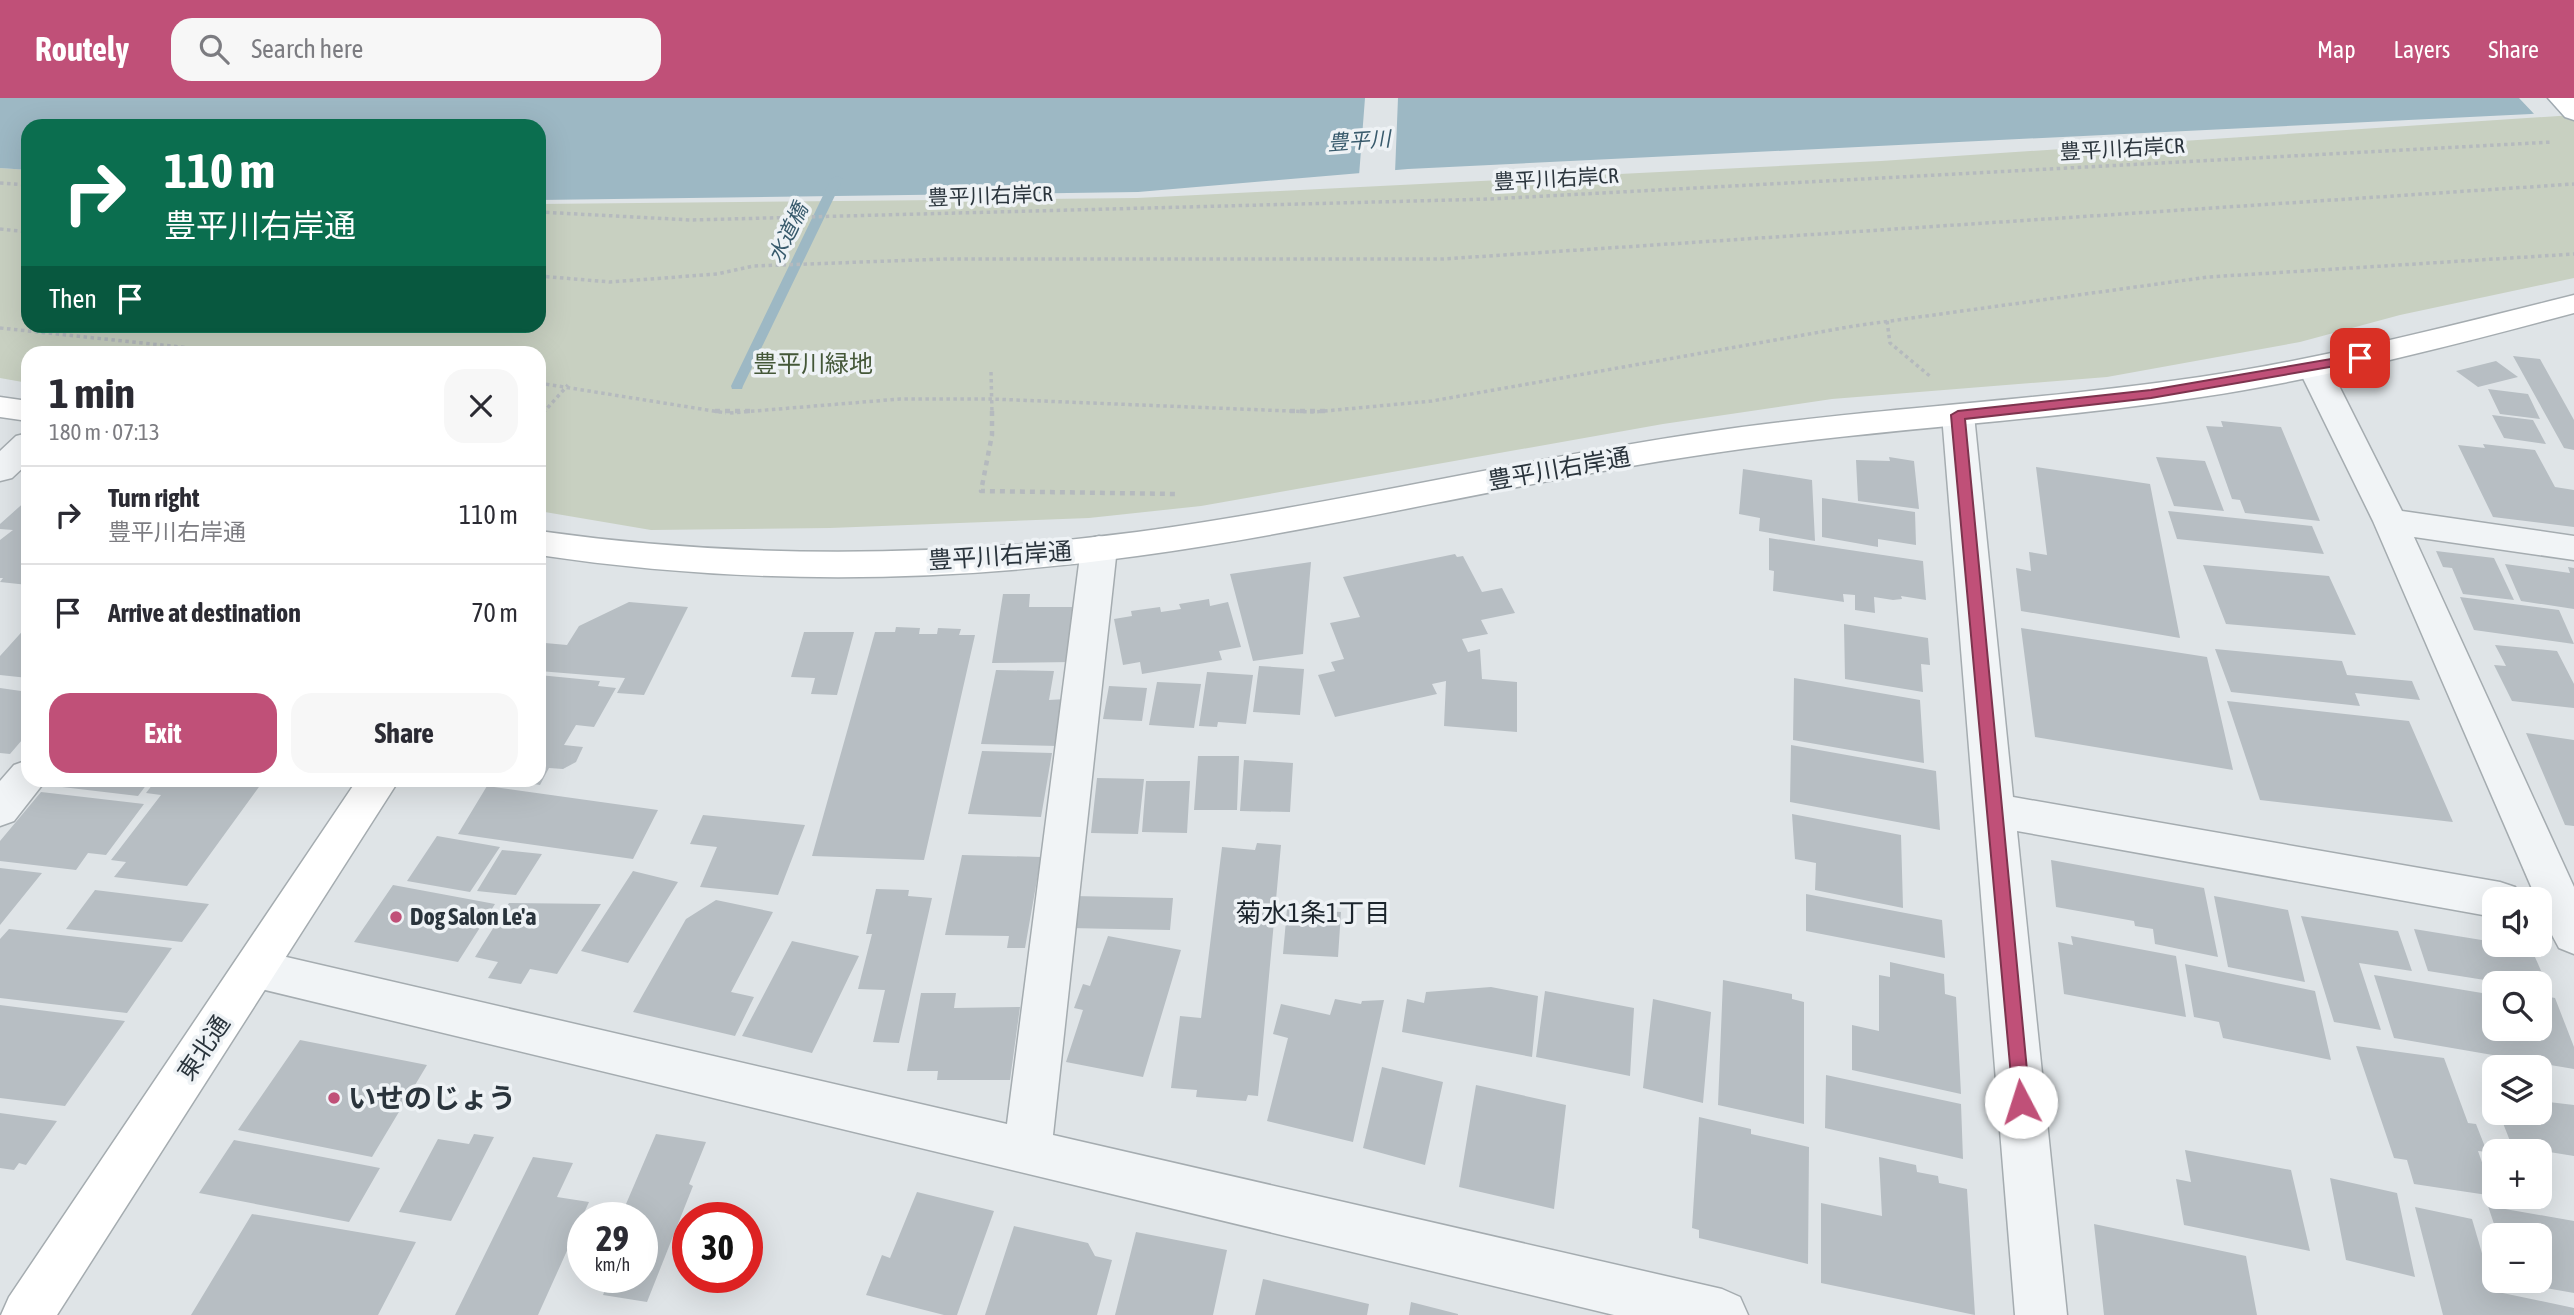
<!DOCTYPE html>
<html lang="en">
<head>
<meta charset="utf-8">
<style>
	body { margin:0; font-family:"Asap Condensed","Noto Sans JP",sans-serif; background:#f7f7f7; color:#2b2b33; height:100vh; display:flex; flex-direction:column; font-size:26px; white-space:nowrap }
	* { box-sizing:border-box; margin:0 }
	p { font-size:23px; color:#7c7c81 }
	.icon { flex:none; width:38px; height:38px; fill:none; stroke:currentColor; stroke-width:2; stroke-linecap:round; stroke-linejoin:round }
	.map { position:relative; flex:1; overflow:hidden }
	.panel { position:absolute; left:21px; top:248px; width:525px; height:441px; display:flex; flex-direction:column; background:#fff; border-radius:21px; box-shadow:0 7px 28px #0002 }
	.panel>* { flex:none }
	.hud { position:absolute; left:21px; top:21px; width:525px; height:214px; border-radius:21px; box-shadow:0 7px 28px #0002; background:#0b6e4f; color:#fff; overflow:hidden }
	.tools { position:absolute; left:2482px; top:789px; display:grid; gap:14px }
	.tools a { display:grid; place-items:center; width:70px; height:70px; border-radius:14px; background:#fff; box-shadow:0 7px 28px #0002; font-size:35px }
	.speed { position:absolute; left:567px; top:1104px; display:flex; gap:14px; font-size:35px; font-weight:700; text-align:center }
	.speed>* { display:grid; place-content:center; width:91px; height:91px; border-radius:50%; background:#fff; box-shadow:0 7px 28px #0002; line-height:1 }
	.speed small { font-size:18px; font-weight:400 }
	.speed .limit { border:10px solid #d22; background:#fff; color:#111 }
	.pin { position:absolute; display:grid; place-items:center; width:60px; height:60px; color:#fff; margin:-30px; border-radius:14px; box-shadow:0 4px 10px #0006 }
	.me { position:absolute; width:77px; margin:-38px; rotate:355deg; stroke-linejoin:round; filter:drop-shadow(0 0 5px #0008) }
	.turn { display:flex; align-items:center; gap:24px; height:147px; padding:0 28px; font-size:32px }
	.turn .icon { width:91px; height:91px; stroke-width:2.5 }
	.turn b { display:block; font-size:49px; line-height:60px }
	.then { display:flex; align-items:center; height:66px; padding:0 28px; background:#0003; gap:14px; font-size:26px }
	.round { display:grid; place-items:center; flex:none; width:74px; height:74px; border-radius:21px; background:#f7f7f7 }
	.head { display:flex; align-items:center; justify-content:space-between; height:119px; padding:0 28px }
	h1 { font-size:42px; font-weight:700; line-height:52px }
	.button { display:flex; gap:14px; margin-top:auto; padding:14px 28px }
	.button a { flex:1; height:80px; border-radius:21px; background:#c05078; color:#fff; font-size:28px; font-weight:700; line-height:80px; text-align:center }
	.button a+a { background:#f7f7f7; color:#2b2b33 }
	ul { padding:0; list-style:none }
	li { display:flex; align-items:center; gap:21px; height:98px; padding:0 28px; border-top:2px solid #e1e1e2 }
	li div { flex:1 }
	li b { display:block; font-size:26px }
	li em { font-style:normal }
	header { display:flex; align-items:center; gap:42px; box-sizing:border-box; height:98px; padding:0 35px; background:#c05078; color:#fff }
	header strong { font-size:33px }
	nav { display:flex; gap:38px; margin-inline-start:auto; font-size:24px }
	.search { width:490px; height:63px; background:#f7f7f7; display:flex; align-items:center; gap:18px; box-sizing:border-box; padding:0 24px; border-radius:21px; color:#7c7c81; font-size:26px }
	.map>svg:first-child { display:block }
	.green { fill:#c8d0c1 }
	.water { fill:#9db8c4 }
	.pier { fill:#dfe4e7 }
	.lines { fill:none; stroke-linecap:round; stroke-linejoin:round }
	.stream { fill:#9db8c4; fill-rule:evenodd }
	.building { fill:#b7bec3 }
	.street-casing { stroke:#a5acb0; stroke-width:3 }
	.secondary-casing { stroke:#a5acb0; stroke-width:3 }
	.primary-casing { stroke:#a0aab1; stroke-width:3 }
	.path-far1 { stroke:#b5babe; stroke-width:3.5; stroke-dasharray:3.5 3.5; stroke-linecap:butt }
	.path { stroke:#b5babe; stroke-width:4.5; stroke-dasharray:5 5; stroke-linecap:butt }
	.street { fill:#f1f4f6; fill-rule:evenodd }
	.secondary { fill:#fff; fill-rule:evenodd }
	.primary { fill:#fff; fill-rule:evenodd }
	.route { fill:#c05078; stroke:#7d344e; stroke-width:2 }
	.poi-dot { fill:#c05078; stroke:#eef2f5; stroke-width:2.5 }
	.labels { text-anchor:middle; stroke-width:7; stroke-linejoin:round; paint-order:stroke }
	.far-water-label { font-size:21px; font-style:italic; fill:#385a6c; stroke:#eef2f5 }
	.far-street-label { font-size:21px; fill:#2a343c; stroke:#eef2f5 }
	.park-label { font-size:24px; fill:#445738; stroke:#eef2f5 }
	.street-label { font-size:24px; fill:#2a343c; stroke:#eef2f5 }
	.poi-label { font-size:24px; font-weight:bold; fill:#2a343c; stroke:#eef2f5; text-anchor:start }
	.neighbourhood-label { font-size:26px; fill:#1c252d; stroke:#eef2f5 }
	.near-poi-label { font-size:28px; font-weight:bold; fill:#2a343c; stroke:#eef2f5; text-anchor:start }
</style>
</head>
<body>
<header>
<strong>Routely</strong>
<div class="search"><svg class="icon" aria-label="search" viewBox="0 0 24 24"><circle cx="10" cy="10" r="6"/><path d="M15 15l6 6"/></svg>Search here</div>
<nav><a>Map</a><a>Layers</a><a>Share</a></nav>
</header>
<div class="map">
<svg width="2574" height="1217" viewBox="0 0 2574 1217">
	<rect width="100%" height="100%" fill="#dfe4e7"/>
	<path class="green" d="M2574,17V180L2400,217L2300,244L2107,279L1832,301L1663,326L1201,408L1089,420L830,430L651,432L539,413V256H28V285L0,280V70L28,72V228H539V106L1137,100L1881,63Z"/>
	<path class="water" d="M0,0H2574V11L2531,16L1408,71L1138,94L539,102V28H28V72L0,70Z"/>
	<path class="pier" d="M1365,0H1398L1395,75L1359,78Z
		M2519,0H2574V15L2537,19Z"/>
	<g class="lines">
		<path class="stream" d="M837,78L843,81L743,288L742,291H732L731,288L831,81Z"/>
	</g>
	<path class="building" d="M2513,258L2540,261L2574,322V352L2564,350Z
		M2496,263L2518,279L2478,289L2456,273Z
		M2488,291L2528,296L2540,321L2500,316Z
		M2492,317L2533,322L2546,346L2504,340Z
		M2221,323L2281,329L2320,423L2245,415L2240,402L2232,401L2206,328L2223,329Z
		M2483,346L2535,352L2555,389L2574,392V429L2493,419L2458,347L2485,350Z
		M1889,359L1914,363L1919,411L1858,403L1856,362L1890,363Z
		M2156,359L2205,363L2224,413L2174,408Z
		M2036,369L2150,386L2180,540L2021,513L2016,470L2031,473L2029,454L2047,457Z
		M1743,371L1812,382L1815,443L1759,433L1760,420L1739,416Z
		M1822,400L1915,414L1916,447L1878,441V449L1822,439Z
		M28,401V487L0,484L3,480H0V442L13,432L0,431V426Z
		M2168,413L2312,428L2324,456L2177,441Z
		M1769,440L1923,463L1926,502L1901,498L1902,501L1893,502L1874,499L1875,515L1855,512V497L1843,496L1844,504L1773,493L1774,473L1769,472Z
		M2436,453L2494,460L2514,502L2463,496L2452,470L2443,469Z
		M1455,456L1457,459L1463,458L1482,494L1502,490L1515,515L1481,522L1488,536L1462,541L1468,554L1480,551L1482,581L1517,584V634L1444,628L1446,583L1432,586L1437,596L1335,619L1318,577L1335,573L1331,564L1344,561L1330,525L1360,519L1343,479Z
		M1311,464L1303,556L1253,563L1230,476Z
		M2505,466L2570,475L2568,469L2574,470V511L2521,503Z
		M2203,467L2329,478L2356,537L2226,526Z
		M1003,496H1030L1029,509H1079L1073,564L992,565Z
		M2460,499L2559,512L2574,546L2474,532Z
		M1209,501L1210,508L1228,504L1241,549L1219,553L1222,562L1142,576L1140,564L1123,567L1114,521L1132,518L1131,513L1160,509L1161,514L1181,511L1179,506Z
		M629,504L688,509L644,597L617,595L625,580L539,573V555L545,545L567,547L579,528Z
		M1844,526L1928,540L1930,567L1921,566L1923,594L1845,581Z
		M28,527V580L0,577V558Z
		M896,529L920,530L919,536H937L938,530L961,531L959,537H975L924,762L812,758L875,534H895Z
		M2021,530L2207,559L2233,672L2035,639Z
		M804,534H854L837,597L811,596L815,580L791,579Z
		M2495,547L2557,553L2574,586V610L2512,603L2494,567L2506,568Z
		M2215,551L2342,563L2347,577L2412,583L2420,602L2355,595L2360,608L2231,594Z
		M1259,568L1304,571L1300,617L1253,614Z
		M996,572L1054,573L1049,602L1066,601L1058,648L981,646Z
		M1207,574L1253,577L1246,626L1218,624L1217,629L1199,628Z
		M539,577L600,583L598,588L616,590L594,629L576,627L564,647L583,649L576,664L563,671L549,670L540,687L520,684L539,682Z
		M1794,580L1920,602L1924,665L1793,642Z
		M1157,584L1201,586L1194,630L1149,627Z
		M1109,588L1147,590L1142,623L1103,621Z
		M0,590L28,594L25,625L28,635L10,656L0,655Z
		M2227,603L2409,623L2453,724L2260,702Z
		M2526,635L2574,642V728L2565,727Z
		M1791,647L1936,673L1940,732L1790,704Z
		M982,653L1052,655L1041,719L968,716Z
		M1198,658H1239L1237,712H1194Z
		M1244,662L1293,665L1290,714L1240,713Z
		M1097,680L1144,681L1138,736L1091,735Z
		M67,682H150L138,698L62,689Z
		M156,682H264L187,788L114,779L126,764L111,762L161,697L146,695Z
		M1146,683H1190L1187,735L1142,734Z
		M487,688L658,712L633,761L458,736Z
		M41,694L144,706L106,757L88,755L76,772L0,763V743Z
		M1792,716L1901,737L1903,810L1815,792L1816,765L1795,761Z
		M703,717L805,727L778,797L700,789L717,749L690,746Z
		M437,738L500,749L470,794L407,783Z
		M1257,745L1281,747L1258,998L1248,997L1246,1003L1196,999L1197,992L1171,990L1180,918L1201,920L1222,749L1255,752Z
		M502,752L542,756L516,797L477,793Z
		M962,757L1041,759L1025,850H1007L1009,838L945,837Z
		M2051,762L2204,790L2218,859L2155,846L2153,831L2135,828L2134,823L2056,809Z
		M0,770L42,775L0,827Z
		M633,773L678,784L628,865L581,853Z
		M393,787L495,806L458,864L354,844Z
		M876,791L909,792L908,798L932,800L899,945L873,944L885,892L858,891L872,836H866Z
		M95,792L209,806L182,844L66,831Z
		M1806,796L1942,822L1945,860L1806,833Z
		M1073,798L1173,800L1170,832L1069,830Z
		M2214,798L2288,812L2305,884L2228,869Z
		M716,802L773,814L731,894L754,899L735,938L633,914L686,821Z
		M509,805L601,806L557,876L530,871L521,886L488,880L498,864L475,859Z
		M1287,811L1341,814L1338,859L1283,856Z
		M2301,818L2398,833L2412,873L2359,865L2381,932L2334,924Z
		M9,831L172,850L127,915L0,900V841Z
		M2414,831L2494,844V847L2531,850L2549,891L2539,890V886H2510L2428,873Z
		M1108,838L1181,852L1143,979L1066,964L1083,912L1074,910L1083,886L1090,888Z
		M2071,838L2176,858L2186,919L2064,896L2058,844L2073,847Z
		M792,843L859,858L812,955L742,938Z
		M1890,864L1944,876L1945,896L1956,899L1961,996L1852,972V927L1879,933V877L1890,879Z
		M2185,866L2315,893L2331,962L2223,940L2219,924L2194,919Z
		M2374,877L2494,897V931H2539V897L2555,900L2574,949V971L2394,940Z
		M1723,882L1792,896V901L1804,904V1026L1718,1007Z
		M1491,889L1538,898L1532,959L1402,934L1407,901L1424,905L1426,894Z
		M1545,893L1634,910L1630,978L1536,959Z
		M921,895H956L954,910L1020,909L1010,982H937L938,973H907Z
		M1335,901L1361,906L1362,903L1384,902L1353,1044L1267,1023L1288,940L1273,936L1281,906L1330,917Z
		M1653,901L1711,914L1703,1005L1643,990Z
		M0,907L125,923L65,1008L0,1000Z
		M300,942L427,967L372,1059L238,1032Z
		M2356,948L2444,960L2468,1025L2476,1026L2487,1054L2478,1053L2494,1098L2414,1086L2407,1062L2394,1060Z
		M1382,969L1443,984L1425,1067L1363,1050Z
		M1826,977L1961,1006L1963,1061L1825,1030Z
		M1476,987L1566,1007L1554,1111L1459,1089Z
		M2539,1003L2574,1007V1058L2512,1048L2499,1015H2539Z
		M0,1015L57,1023L26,1067L19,1065L14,1072L0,1070Z
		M1699,1019L1751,1031V1036L1809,1049L1808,1166L1699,1140V1132L1692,1130Z
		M474,1036L494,1039L451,1123L399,1114L438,1041L469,1046Z
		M656,1036L706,1044L689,1086L693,1088L647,1204L603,1197L610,1180H642V1120H620Z
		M234,1042L380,1070L349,1124L199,1095Z
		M2185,1052L2291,1072L2310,1153L2184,1127L2176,1081L2191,1084Z
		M533,1059L573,1065L557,1099L589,1104L538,1217H455Z
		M1879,1059L1916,1067L1917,1074L1938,1078L1939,1085L1967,1091L1975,1217L1821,1185V1105L1882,1118Z
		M2330,1080L2397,1095L2415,1179L2346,1162Z
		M917,1094L994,1113L957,1217H944L866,1197L882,1157L890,1160Z
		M2488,1108L2574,1123V1195L2512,1184L2539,1183V1138H2498Z
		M2415,1109L2472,1121L2493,1193L2574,1210V1217H2443Z
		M252,1116L416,1144L378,1217H191Z
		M2094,1126L2246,1158L2257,1217H2104Z
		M1014,1128L1088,1145L1095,1158L1112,1162L1097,1217H985Z
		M1136,1134L1227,1152L1213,1217H1115Z
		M1263,1181L1369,1206L1367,1217H1255Z
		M1411,1204L1458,1216V1217H1409Z"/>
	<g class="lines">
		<defs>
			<path id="street" d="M2314,260L2325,263L2330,270L2402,413L2574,438V462L2414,439L2574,789V856L2559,850L2552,837L2373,423L2298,270L2303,263Z
				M1958,307L1969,310L1974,317L2013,699L2500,784L2515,789L2521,802H2494V819L2017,733L2067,1217H2015L1942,317L1947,310Z
				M28,335V365L12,380L0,383V353L16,338Z
				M1099,438L1111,441L1117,450L1053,1037L1722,1191L1740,1199L1748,1217H1614L240,886L234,872L240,858L256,852L1007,1026L1081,450L1087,441Z
				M28,662V682H46L14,723L0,728V683L14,667Z"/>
			<path id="secondary" d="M2574,197V215C2451,248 2327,280 2201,299C2037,324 1871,331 1707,356C1516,384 1328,432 1137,458C937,486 739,487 539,457V433C738,461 937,460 1137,434C1328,408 1516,362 1707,334C1871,310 2037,303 2200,279C2327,260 2450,228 2574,197Z
				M0,299L28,303V323L0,319Z
				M357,682H399L57,1217H1L9,1199Z"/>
			<path id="primary" d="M2548,0H2574V22L2565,19Z"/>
		</defs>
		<use href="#street" class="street-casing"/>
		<use href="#secondary" class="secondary-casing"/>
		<use href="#primary" class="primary-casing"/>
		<path class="path-far1" d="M0,85L28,87
			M539,114L691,122L1490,101L2552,44
			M0,131L28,134
			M539,178L610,184L717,176L753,168L945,161H1443L2574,86
			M1887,223L1890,245L1931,279
			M0,230L247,256
			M991,274L992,315
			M539,285L726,315
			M543,315L568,287
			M730,315L900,301H992L1314,314L1432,303L1854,228L2208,179L2574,156"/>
		<path class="path" d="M715,313H752
			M992,313V337L981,393L1176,396
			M1290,313H1325
			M539,319L544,313"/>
		<use href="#street" class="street"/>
		<use href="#secondary" class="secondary"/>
		<use href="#primary" class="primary"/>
	</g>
	<path class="route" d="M2360,256L2366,260L2364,263L2151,300L1965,321L2030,1004L2028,1011L2021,1014L2014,1011L1951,317L1958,313L2151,292Z"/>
	<g class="poi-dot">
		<circle cx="396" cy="819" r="7"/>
		<circle cx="334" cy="1000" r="7"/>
	</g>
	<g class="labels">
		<g class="far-water-label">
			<text transform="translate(1359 43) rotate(-4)" y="7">豊平川</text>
			<text transform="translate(788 135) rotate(-64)" y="7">水道橋</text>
		</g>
		<g class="far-street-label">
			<text transform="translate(2122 51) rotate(-3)" y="7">豊平川右岸CR</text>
			<text transform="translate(1556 81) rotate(-3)" y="7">豊平川右岸CR</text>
			<text transform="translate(990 98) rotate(-2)" y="7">豊平川右岸CR</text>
		</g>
		<g class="park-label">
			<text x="813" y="274">豊平川緑地</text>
		</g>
		<g class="street-label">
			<text transform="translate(1559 371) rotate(-10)" y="8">豊平川右岸通</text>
			<text transform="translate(1000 458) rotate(-4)" y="8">豊平川右岸通</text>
			<text transform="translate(204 950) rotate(-56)" y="8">東北通</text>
		</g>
		<g class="poi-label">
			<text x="410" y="827">Dog Salon Le'a</text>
		</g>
		<g class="neighbourhood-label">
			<text x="1313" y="824">菊水1条1丁目</text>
		</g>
		<g class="near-poi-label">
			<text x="348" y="1010">いせのじょう</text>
		</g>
	</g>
</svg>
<div class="tools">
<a><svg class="icon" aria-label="sound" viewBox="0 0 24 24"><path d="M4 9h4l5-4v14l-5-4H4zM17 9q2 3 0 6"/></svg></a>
<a><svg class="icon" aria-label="search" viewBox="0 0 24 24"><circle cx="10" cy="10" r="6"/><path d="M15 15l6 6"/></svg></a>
<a><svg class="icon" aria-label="layers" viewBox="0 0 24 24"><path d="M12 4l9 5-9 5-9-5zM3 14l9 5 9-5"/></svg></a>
<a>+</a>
<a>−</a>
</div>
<div class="speed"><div>29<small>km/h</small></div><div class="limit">30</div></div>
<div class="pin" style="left:2360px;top:260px;background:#d93025"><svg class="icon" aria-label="arrive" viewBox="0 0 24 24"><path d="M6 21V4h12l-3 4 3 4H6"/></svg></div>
<svg class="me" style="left:2021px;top:1004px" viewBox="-20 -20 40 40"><circle r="19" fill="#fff"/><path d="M0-13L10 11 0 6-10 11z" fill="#c05078"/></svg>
<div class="hud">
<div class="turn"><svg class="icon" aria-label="right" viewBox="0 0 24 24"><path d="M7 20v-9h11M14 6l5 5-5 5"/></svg><div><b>110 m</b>豊平川右岸通</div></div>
<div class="then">Then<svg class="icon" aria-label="arrive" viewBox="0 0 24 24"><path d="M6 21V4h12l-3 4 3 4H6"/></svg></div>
</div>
<section class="panel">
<div class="head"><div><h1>1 min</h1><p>180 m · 07:13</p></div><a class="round"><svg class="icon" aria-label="close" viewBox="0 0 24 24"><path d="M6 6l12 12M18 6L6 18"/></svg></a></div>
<ul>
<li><svg class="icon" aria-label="right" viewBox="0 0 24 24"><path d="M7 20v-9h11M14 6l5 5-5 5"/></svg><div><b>Turn right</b><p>豊平川右岸通</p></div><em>110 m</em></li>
<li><svg class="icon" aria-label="arrive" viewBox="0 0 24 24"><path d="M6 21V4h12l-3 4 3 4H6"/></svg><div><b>Arrive at destination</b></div><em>70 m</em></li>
</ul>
<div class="button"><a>Exit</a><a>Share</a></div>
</section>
</div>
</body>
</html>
